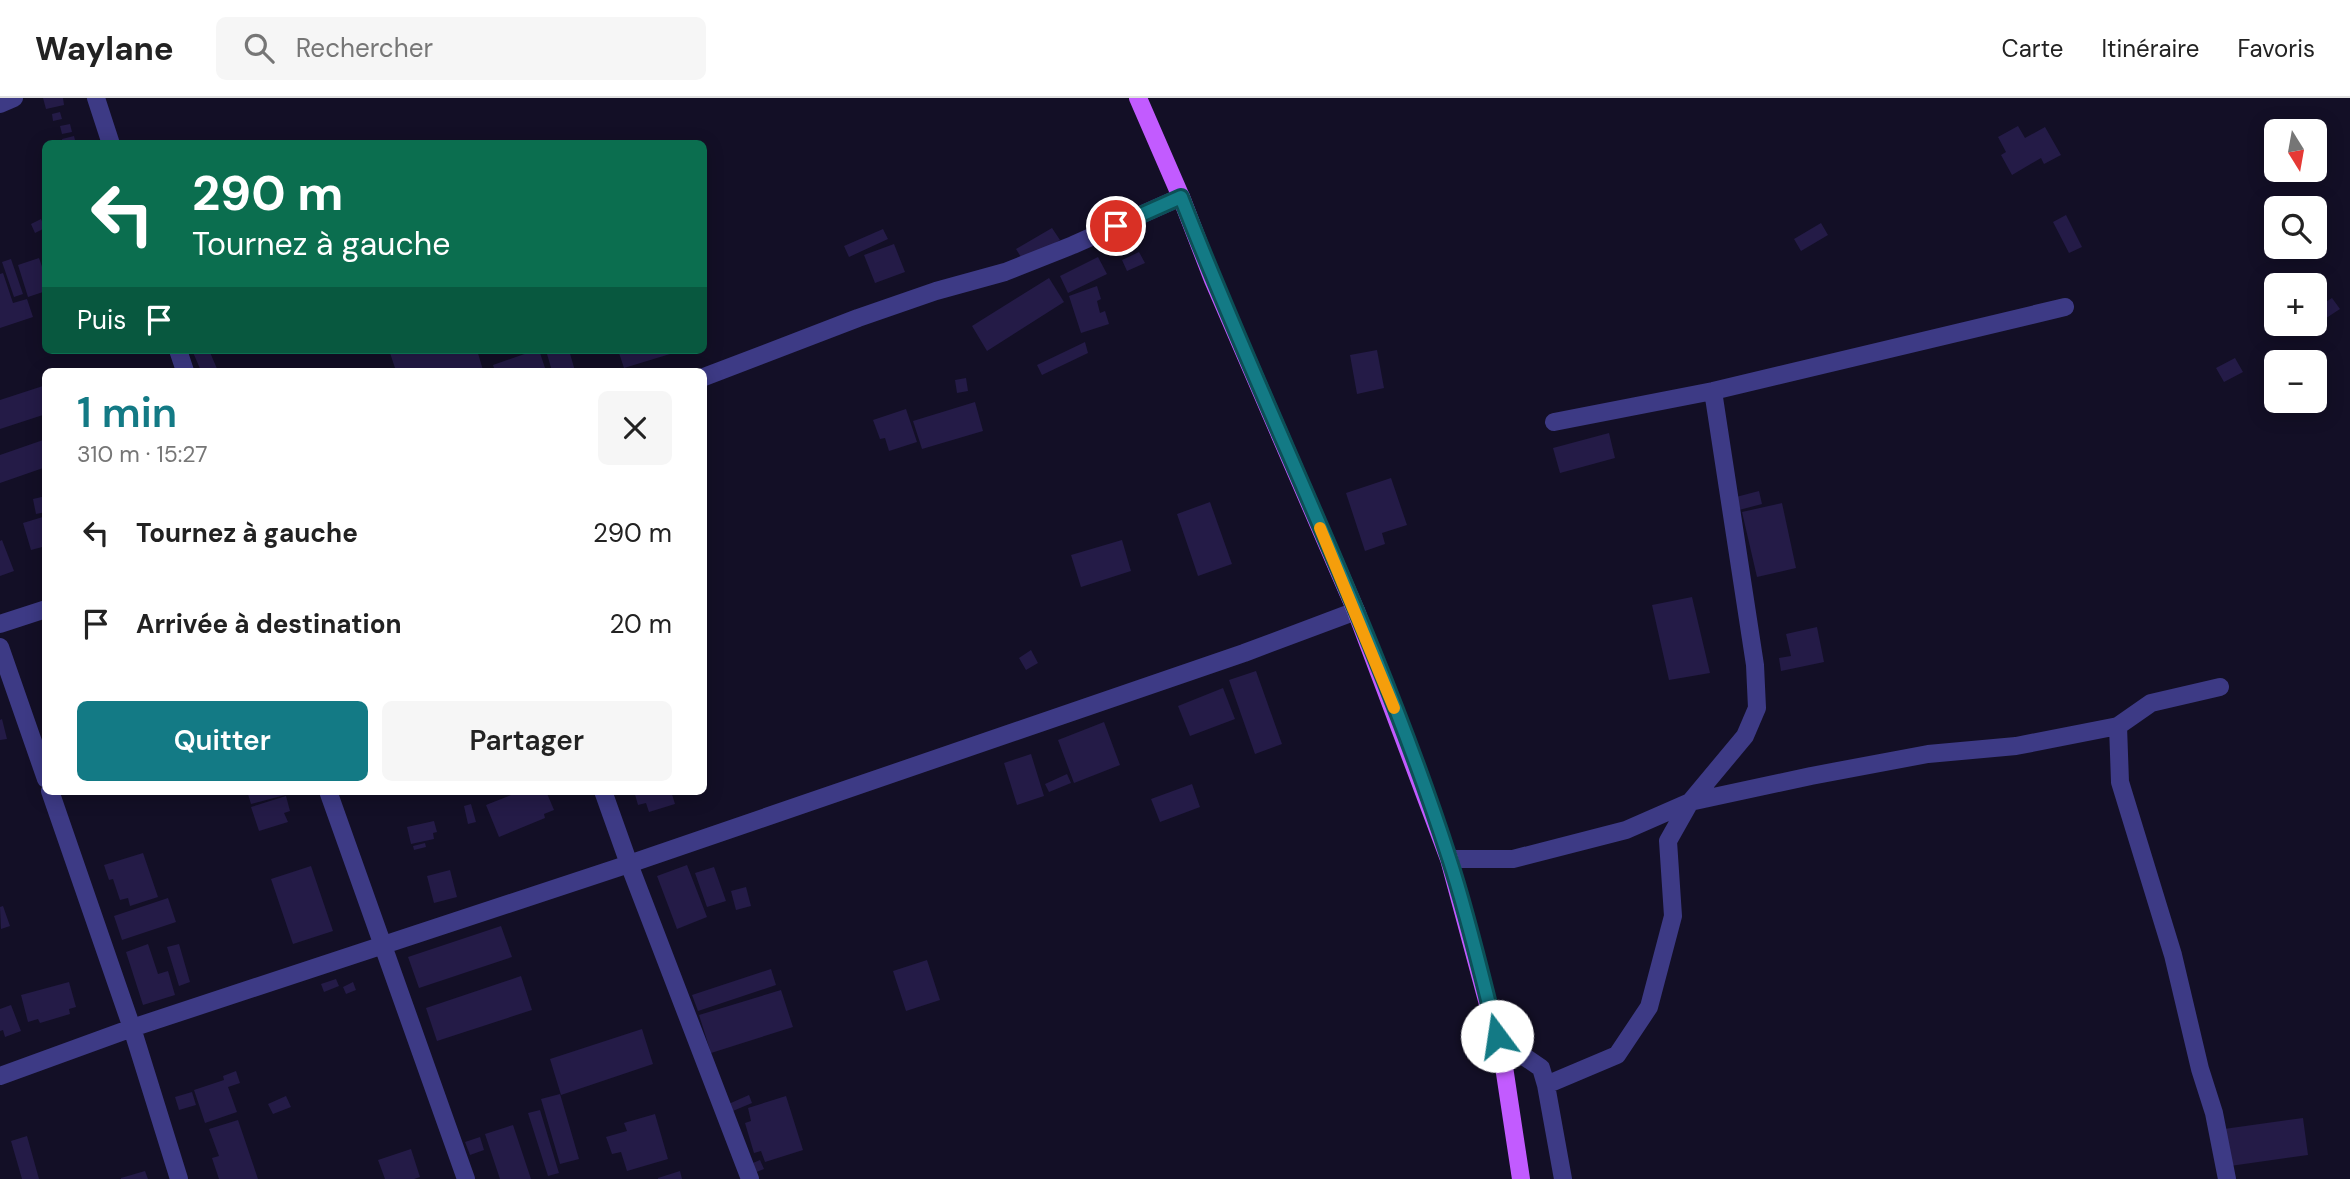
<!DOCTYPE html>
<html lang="fr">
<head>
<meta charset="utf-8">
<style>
	body { margin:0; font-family:"DM Sans",sans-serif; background:#f6f6f6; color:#222; height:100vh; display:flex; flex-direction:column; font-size:26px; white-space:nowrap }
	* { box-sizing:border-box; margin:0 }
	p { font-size:23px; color:#767676 }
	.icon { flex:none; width:38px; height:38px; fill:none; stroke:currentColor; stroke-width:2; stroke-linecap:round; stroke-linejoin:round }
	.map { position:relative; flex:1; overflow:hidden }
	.side { position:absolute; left:42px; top:270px; width:665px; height:427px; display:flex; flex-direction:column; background:#fff; border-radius:10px; box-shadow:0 4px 18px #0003 }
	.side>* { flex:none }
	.banner { position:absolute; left:42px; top:42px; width:665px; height:214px; border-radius:10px; box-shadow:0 4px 18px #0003; background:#0b6e4f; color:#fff; overflow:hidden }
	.needle { width:46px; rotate:169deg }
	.fabs { position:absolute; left:2264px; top:21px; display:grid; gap:14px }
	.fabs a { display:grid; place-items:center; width:63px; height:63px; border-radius:10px; background:#fff; box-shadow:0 4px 18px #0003; font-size:35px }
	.pin { position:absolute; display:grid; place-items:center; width:60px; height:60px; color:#fff; margin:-30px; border:4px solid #fff; border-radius:50%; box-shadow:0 2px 7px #0007 }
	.me { position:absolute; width:77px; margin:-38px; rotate:346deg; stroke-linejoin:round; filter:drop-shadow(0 0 5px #0008) }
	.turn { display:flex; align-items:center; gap:24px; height:147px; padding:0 35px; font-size:32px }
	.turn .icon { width:91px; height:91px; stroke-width:2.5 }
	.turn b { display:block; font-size:49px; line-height:60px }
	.then { display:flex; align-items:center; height:66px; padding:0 35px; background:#0003; gap:14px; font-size:26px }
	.round { display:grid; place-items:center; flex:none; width:74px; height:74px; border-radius:10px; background:#f6f6f6 }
	.overview { display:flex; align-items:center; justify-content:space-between; height:119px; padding:0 35px }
	h1 { font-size:42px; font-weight:600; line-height:52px; color:#137a85 }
	.action { display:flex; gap:14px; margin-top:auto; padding:14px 35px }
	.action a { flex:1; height:80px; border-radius:10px; background:#137a85; color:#fff; font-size:28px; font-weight:600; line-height:80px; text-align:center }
	.action a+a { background:#f6f6f6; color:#222 }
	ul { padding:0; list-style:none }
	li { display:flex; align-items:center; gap:21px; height:91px; padding:0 35px }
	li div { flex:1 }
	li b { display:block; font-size:26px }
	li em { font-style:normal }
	header { display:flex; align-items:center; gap:42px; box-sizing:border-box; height:98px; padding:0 35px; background:#fff; border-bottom:2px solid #e0e0e0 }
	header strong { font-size:33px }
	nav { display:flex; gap:38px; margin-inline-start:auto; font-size:24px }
	.search { width:490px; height:63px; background:#f6f6f6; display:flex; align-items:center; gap:18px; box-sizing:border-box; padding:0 24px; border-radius:10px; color:#767676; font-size:26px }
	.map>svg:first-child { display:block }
	.building { fill:#241b47 }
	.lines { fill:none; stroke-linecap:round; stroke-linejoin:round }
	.minor { stroke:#3d3a85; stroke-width:18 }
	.major { stroke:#c25bff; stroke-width:18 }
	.route-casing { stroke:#0c4f56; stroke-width:18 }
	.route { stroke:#137a85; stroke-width:12 }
	.slow { stroke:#f59e0b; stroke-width:12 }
</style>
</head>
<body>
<header>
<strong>Waylane</strong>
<div class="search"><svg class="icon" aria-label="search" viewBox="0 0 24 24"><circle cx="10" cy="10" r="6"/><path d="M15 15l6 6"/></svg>Rechercher</div>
<nav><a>Carte</a><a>Itinéraire</a><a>Favoris</a></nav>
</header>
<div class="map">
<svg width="2350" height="1081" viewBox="0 0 2350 1081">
	<rect width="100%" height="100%" fill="#130f26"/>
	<path class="building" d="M43,0H63L64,7L46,11Z
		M60,14L62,21L53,23L52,16Z
		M70,26L72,34L62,36L60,28Z
		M2018,28L2025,40L2045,29L2061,57L2044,66L2041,60L2012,77L2001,57L2006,54L1998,39Z
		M74,38L76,46H63L62,41Z
		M2066,117L2082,149L2069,155L2053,124Z
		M41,121L45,130L35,135L31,126Z
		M1821,125L1828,137L1801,153L1794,141Z
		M1052,130L1060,142L1024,164L1016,151Z
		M883,131L888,141L849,159L844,148Z
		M894,146L905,174L875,185L864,157Z
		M1139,154L1145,165L1127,173L1122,162Z
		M1098,159L1107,176L1068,195L1060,178Z
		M39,160L46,180V193L28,199L18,167Z
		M11,161L23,196L14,199L2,164Z
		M3,175L13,205L27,201L33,219L0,230V176Z
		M1049,180L1064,204L987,253L972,228Z
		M1097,188L1101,201L1097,203L1100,215L1105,213L1109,226L1081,235L1069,198Z
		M2332,200L2340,211L2311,230L2308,226H2315V211Z
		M1085,244L1088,255L1042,277L1037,267Z
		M192,252H209L218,273H201Z
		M389,252H477L483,272L396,273Z
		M536,252H539L546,273H495L493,267Z
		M561,252H569L575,273H552L547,256Z
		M618,252H680V253L624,270Z
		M1377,252L1384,290L1357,296L1350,257Z
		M2235,260L2243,274L2224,284L2216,270Z
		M966,280L968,293L957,295L955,282Z
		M46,287V316L0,331V302Z
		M975,304L983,333L922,351L913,323Z
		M906,311L917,344L889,353L885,340L880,341L873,322Z
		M1609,335L1615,360L1560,375L1553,350Z
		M46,341V369L0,385V357Z
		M1391,380L1407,427L1382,435L1385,446L1365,453L1346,395Z
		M1759,393L1762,406L1739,412L1736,399Z
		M46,398V414L36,416L33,401Z
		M1210,404L1232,466L1198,478L1177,416Z
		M1782,405L1796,470L1757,479L1742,414Z
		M46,418V448L31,452L23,425Z
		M2,442L14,473L0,478V443Z
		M1122,442L1131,473L1081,489L1071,457Z
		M1692,499L1710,575L1669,582L1652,507Z
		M1817,529L1824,564L1781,573L1779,560L1791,558L1786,536Z
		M1031,552L1038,565L1026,572L1019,560Z
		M1256,573L1282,646L1255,656L1229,582Z
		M1223,590L1235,621L1190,638L1178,608Z
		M2,621L7,641L0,642V622Z
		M1104,624L1120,667L1074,685L1058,642Z
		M1031,656L1044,698L1017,707L1004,665Z
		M1067,676L1071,685L1049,694L1045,686Z
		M1192,686L1200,709L1160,724L1151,701Z
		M247,693H284L285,697L251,706Z
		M521,693H546L554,712L544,716L545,720L499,739L486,707Z
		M634,693H671L675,706L649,714L646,705L638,707Z
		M286,698L290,713L284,715L288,724L259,733L251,709Z
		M471,706L476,724L468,726L464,708Z
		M434,723L437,734L433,735L434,741L411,746L407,729Z
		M425,745L426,749L414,752L413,748Z
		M143,755L158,799L130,808L128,800L120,802L113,781L109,782L104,767Z
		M687,767L707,819L677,831L657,778Z
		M311,768L333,833L293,846L271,781Z
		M714,769L726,803L707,809L695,775Z
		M450,772L457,799L434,805L427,778Z
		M746,789L751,808L736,812L731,793Z
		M168,800L176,824L122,842L114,818Z
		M3,808L10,828L1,831L0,809Z
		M501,828L512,859L419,890L408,859Z
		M148,846L158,876L168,873L175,897L143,907L126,854Z
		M179,846L190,884L179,888L167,849Z
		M927,862L940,902L906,913L893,873Z
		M771,871L776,887L698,913L692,897Z
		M521,878L532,912L437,943L426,910Z
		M336,881L339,888L324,894L321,886Z
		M69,884L76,909L69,911L70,916L40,925L38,921L28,924L21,897Z
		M353,884L356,892L346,896L343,889Z
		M781,892L793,929L711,955L699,917Z
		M11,907L21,933L5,939L3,932L0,933V911Z
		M642,931L653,966L561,997L550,961Z
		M236,973L240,985L228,989L237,1014L205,1025L194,992L224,982L223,978Z
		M192,994L196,1007L179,1012L175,999Z
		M560,996L579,1061L560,1066L541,1001Z
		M749,997L752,1005L728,1015L724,1008Z
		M286,998L291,1009L273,1016L268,1006Z
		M786,998L803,1052L765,1064L761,1053L754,1055L745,1025L751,1023L748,1010Z
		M540,1012L559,1075L548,1078L528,1015Z
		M655,1016L668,1061L627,1073L621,1054L612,1056L606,1039L627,1033L624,1025Z
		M2303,1020L2308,1057L2230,1068L2224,1031Z
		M238,1022L258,1081H219L212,1060L219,1058L209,1031Z
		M513,1027L531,1081H500L485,1036Z
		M27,1038L39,1081H22L11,1043Z
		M480,1039L484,1052L470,1057L465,1044Z
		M411,1051L420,1079L414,1081H385L378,1062Z
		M760,1062L764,1071L749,1077L746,1068Z
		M145,1073L148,1081H121V1080Z
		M680,1073L682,1081H658V1080Z"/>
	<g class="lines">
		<path class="minor" d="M96,0L111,46
			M0,6L14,0
			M178,252L185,273
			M704,279L858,220L936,193L1005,174L1073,147L1181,99
			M1554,324L1713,293L2065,209
			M0,526L46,511
			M0,549L46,681
			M2220,589L2151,605L2118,628L2120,684L2173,857L2200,971L2214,1015L2227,1081
			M328,693L466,1081
			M603,693L629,766L1244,555L1356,513
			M1449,761H1513L1626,732L1690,704L1811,678L1928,656L2016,648L2118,628
			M1503,962L1522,957L1541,970L1546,987L1563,1081
			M0,978L132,930L50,693
			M1546,987L1617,957L1649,909L1673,818L1668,743L1690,704L1745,638L1757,610L1755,567L1713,293
			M179,1081L132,930L629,766L750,1081"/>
		<path class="major" d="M1138,0L1181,99L1213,182L1356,513L1449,761L1503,962L1521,1081"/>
	</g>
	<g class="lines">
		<defs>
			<path id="route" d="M1116,128L1181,99C1267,320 1376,533 1449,760C1468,818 1482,879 1497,938"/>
		</defs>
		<use href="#route" class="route-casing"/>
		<use href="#route" class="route"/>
		<path class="slow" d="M1320,430L1394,610"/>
	</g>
</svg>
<div class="fabs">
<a><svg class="needle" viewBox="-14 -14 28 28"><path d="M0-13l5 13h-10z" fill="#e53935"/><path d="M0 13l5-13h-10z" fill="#767676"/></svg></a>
<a><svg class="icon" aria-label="search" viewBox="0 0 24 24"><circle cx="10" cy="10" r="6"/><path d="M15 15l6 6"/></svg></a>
<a>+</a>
<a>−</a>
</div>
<div class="pin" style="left:1116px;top:128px;background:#d93025"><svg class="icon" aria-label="arrive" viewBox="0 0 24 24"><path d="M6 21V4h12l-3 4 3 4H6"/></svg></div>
<svg class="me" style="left:1497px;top:938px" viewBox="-20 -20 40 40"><circle r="19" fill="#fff"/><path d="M0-13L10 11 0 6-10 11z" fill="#137a85"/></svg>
<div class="banner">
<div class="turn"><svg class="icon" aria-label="left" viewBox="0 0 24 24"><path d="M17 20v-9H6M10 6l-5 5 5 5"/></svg><div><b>290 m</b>Tournez à gauche</div></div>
<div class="then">Puis<svg class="icon" aria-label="arrive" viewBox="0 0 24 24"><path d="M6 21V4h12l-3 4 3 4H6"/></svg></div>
</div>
<section class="side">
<div class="overview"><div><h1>1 min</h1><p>310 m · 15:27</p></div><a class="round"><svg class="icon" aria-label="close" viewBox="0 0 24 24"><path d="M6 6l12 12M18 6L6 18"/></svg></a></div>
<ul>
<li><svg class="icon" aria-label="left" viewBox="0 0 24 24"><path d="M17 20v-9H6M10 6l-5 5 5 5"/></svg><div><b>Tournez à gauche</b></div><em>290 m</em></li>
<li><svg class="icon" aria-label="arrive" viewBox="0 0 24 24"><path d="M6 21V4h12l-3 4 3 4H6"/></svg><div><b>Arrivée à destination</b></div><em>20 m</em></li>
</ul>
<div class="action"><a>Quitter</a><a>Partager</a></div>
</section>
</div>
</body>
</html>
